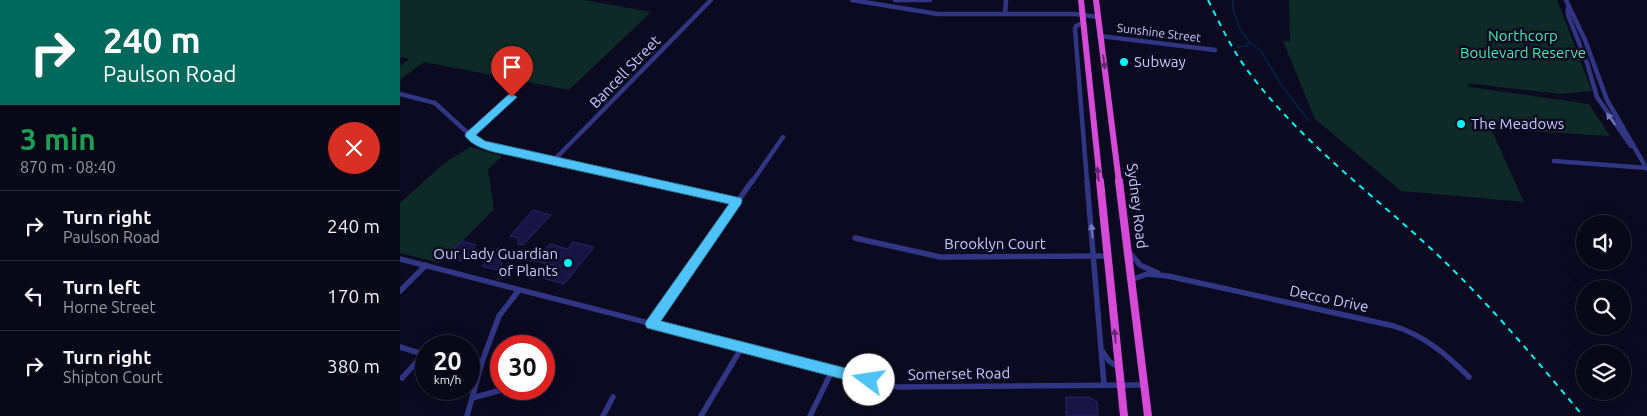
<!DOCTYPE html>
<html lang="en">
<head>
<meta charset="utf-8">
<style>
	body { margin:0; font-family:Ubuntu,sans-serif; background:#171625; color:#f1f3f6; height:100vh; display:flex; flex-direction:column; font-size:19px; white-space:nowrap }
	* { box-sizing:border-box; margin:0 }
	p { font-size:16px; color:#999aa2 }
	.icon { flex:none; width:28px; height:28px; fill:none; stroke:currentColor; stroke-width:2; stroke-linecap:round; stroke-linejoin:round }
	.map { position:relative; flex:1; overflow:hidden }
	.details { display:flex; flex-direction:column; background:#090818; width:400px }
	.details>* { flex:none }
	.banner { background:#00695c; color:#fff; overflow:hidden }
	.tools { position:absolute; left:1176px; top:215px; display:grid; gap:10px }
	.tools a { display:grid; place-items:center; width:55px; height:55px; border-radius:50%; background:#090818; box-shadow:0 5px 20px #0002,0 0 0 1px #292937; font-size:25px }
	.speed { position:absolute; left:15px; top:335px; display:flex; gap:10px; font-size:25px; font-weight:700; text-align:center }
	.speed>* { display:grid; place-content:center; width:65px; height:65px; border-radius:50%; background:#090818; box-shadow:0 5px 20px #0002,0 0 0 1px #292937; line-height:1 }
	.speed small { font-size:12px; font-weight:400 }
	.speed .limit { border:8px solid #d22; background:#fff; color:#111 }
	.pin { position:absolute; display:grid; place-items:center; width:42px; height:42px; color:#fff; margin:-51px -21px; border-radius:50% 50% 50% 0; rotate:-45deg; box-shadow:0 0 5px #0007 }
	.pin .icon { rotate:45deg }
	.me { position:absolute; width:55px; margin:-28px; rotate:284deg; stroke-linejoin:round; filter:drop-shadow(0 0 4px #0008) }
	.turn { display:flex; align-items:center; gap:18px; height:105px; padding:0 20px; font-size:22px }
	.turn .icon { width:65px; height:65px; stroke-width:2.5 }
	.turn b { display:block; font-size:35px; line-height:42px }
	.round { display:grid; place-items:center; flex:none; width:52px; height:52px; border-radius:26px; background:#171625 }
	.headline { display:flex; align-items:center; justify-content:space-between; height:85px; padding:0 20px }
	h1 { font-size:30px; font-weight:600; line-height:38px; color:#1e9e55 }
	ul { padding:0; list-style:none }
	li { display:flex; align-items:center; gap:15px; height:70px; padding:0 20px; border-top:1px solid #292937 }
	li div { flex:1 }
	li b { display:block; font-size:19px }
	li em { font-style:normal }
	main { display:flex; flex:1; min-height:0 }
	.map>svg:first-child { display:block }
	.green { fill:#0d2a26 }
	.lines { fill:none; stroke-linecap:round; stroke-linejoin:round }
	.stream { stroke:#041f3f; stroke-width:2 }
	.building { fill:#191443; stroke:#2b2471 }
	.minor-far1 { stroke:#303584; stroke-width:4.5 }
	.minor { stroke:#303584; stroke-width:5.5 }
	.trunk-far1 { stroke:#d64ad8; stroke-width:6 }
	.trunk { stroke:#d64ad8; stroke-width:8 }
	.rail { stroke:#00f4f4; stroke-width:2; stroke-dasharray:6 5.5; stroke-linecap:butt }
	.oneway { fill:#672773 }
	.oneway2 { fill:#7578bb }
	.route { fill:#4fc3f7; stroke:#337fa1 }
	.poi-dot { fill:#00f4f4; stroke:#0c0a20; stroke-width:2 }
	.labels { text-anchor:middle; stroke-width:5; stroke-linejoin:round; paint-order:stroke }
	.far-street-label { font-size:12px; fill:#cac9ff; stroke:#0c0a20 }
	.park-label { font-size:15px; fill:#48ebb2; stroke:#0c0a20 }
	.poi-label { font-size:15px; fill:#cac9ff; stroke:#0c0a20; text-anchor:start }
	.street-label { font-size:15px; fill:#cac9ff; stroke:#0c0a20 }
</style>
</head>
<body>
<main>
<section class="details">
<div class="banner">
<div class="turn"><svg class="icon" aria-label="right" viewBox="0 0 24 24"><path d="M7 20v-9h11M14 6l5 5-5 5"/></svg><div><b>240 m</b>Paulson Road</div></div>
</div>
<div class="headline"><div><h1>3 min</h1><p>870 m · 08:40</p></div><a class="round" style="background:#d93025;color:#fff"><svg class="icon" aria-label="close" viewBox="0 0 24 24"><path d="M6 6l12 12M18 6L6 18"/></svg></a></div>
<ul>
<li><svg class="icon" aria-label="right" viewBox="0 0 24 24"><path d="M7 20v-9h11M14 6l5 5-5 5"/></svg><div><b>Turn right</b><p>Paulson Road</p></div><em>240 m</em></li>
<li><svg class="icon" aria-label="left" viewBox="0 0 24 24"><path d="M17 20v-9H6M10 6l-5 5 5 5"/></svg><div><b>Turn left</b><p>Horne Street</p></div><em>170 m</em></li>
<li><svg class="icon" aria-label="right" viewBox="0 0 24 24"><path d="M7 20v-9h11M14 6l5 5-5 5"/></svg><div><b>Turn right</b><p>Shipton Court</p></div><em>380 m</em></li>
</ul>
</section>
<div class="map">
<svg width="1247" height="416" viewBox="0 0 1247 416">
	<rect width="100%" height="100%" fill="#0c0a20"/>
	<path class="green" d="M0,0H184L251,12L169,90L24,62L0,80V66L9,59L0,57Z
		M889,0H1157L1192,91L1161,94L1064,83H1067L1069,87L1189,104L1210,136L1091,129L1124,202L1001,191L915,119L883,41L890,42Z
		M70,147L102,156L88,170L94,209L40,263L0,253V203L43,164Z"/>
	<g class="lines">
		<path class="stream" d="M833,0V9L840,29L849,42L861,51L882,86L908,120
			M837,47L847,46L849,42"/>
	</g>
	<path class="building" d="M133,210L151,215L123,245L118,244V238L110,236Z
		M62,241L76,245L61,261L46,257Z
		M173,242L194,247L164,284L142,278L153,265L135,261L150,244L168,249Z
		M99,247L102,264L97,270L82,266Z
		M666,397H689L697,402L698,416H666Z"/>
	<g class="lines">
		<path class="minor-far1" d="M452,0L538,14H676L698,17
			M495,0H530
			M1166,0L1185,40L1207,100L1247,169
			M1168,8V15L1187,63L1197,97L1231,146
			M605,14L606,0
			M683,23L676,26L675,29L687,182
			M700,36L815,50
			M0,94L35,103L70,135L86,146L250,182
			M70,135L112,97
			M154,160L311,0
			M1154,161L1247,168
			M352,182L383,137"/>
		<path class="minor" d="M244,181L337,201
			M687,181L704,385
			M455,238L540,257L707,256
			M729,252L740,265L758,273
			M0,259L498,387L744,385
			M731,280L747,274L768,276L994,326C1025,336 1046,354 1069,377
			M0,291L26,265
			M252,324L352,181
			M0,347L26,355
			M703,352L709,361L718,367
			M69,365L82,362
			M2,378L24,354
			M72,398L105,389
			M67,416L82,362L99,316L119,290
			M203,416L213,397
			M301,416L342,347
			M410,416L432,371"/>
		<path class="trunk-far1" d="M681,0L700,182
			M696,0L719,182"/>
		<path class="trunk" d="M700,181L724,416
			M719,181L748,416"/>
		<path class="rail" d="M808,0C821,26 833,52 851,75C905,146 978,198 1042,259C1092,307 1138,362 1183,416"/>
	</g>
	<defs><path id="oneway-solid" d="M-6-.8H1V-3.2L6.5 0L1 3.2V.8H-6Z" transform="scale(1.25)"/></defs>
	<g class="oneway">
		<use href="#oneway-solid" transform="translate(704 62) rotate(83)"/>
		<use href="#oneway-solid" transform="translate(698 174) rotate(-96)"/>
		<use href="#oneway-solid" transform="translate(715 336) rotate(-96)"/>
	</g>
	<g class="oneway2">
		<use href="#oneway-solid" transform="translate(1211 119) rotate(-126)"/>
		<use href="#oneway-solid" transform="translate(692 231) rotate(-96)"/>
	</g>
	<path class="route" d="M112,94L117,97L115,99L76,135L85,141L341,198L342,201L341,204L261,321L469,374L474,376L476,380L474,385L469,386L247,328L245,324L247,320L329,204L94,152C83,149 72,145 65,136L66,133L108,95Z"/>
	<g class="poi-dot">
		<circle cx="724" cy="62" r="5"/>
		<circle cx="1061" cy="124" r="5"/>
		<circle cx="168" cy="263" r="5"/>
	</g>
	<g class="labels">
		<g class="far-street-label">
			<text transform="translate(759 33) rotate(7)" y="4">Sunshine Street</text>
		</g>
		<g class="park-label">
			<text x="1123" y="41">Northcorp<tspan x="1123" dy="17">Boulevard Reserve</tspan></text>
		</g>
		<g class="poi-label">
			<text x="734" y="67">Subway</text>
			<text x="1071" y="129">The Meadows</text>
			<text x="158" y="259" text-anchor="end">Our Lady Guardian<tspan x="158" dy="17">of Plants</tspan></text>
		</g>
		<g class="street-label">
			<text transform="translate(225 72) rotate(-46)" y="5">Bancell Street</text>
			<text transform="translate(737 206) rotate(83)" y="5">Sydney Road</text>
			<text x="595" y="249">Brooklyn Court</text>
			<text transform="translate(929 299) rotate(12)" y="5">Decco Drive</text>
			<text transform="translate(559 374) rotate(-1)" y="5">Somerset Road</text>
		</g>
	</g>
</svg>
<div class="tools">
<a><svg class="icon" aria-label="sound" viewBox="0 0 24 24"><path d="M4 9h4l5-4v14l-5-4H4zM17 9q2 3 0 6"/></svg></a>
<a><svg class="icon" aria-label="search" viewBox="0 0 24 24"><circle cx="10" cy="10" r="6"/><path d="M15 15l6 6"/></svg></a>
<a><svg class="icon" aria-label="layers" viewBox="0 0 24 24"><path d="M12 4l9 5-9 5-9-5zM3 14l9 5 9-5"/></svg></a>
</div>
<div class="speed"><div>20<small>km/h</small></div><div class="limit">30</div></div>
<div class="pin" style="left:112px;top:97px;background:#d93025"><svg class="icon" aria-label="arrive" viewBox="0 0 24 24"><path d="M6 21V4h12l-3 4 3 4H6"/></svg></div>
<svg class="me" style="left:469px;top:380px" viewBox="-20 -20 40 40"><circle r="19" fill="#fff"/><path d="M0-13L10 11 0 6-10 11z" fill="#4fc3f7"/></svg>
</div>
</main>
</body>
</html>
